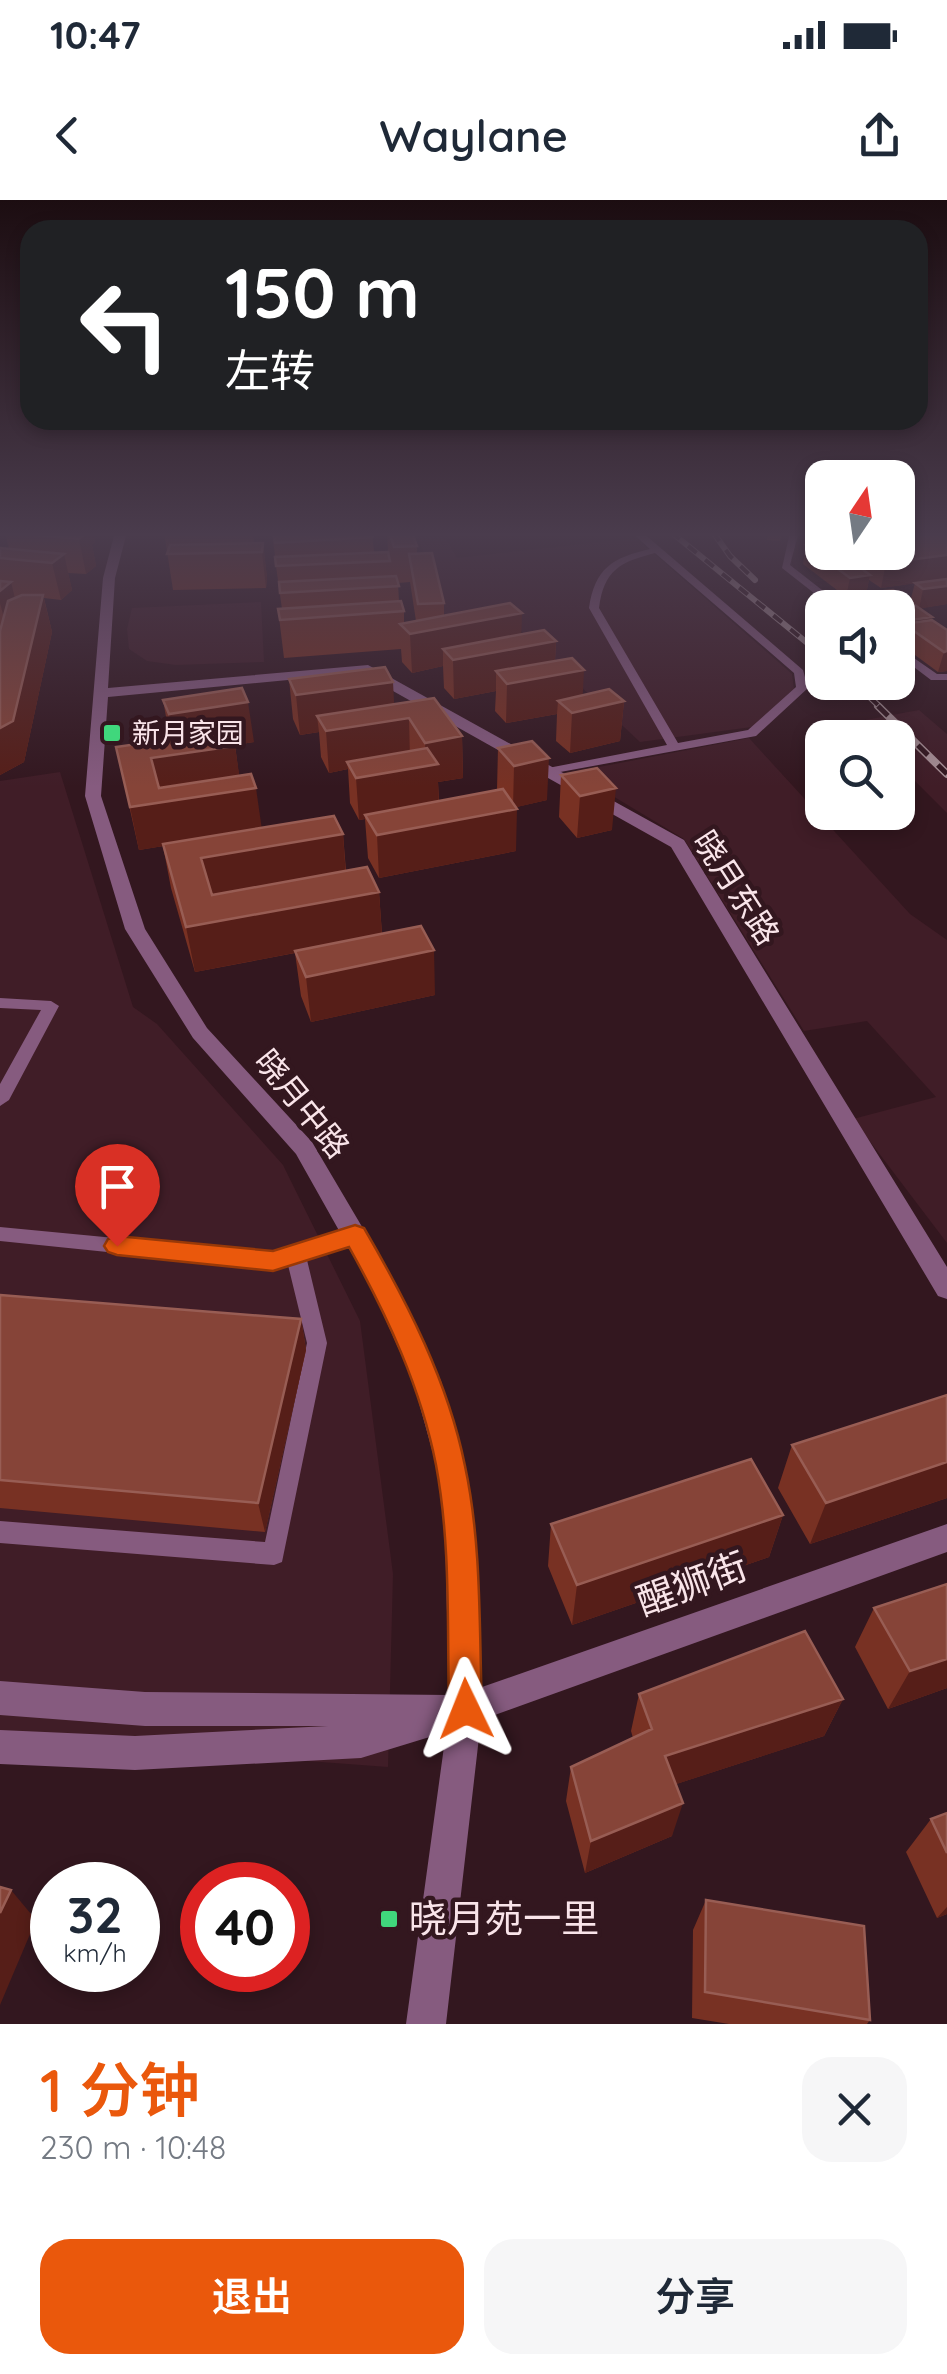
<!DOCTYPE html>
<html lang="zh">
<head>
<meta charset="utf-8">
<style>
	body { margin:0; font-family:Quicksand,"Noto Sans SC",sans-serif; background:#f6f6f7; color:#1f2937; height:100vh; display:flex; flex-direction:column; font-size:38px; white-space:nowrap }
	* { box-sizing:border-box; margin:0 }
	p { font-size:32px; color:#747a83 }
	.icon { flex:none; width:55px; height:55px; fill:none; stroke:currentColor; stroke-width:2; stroke-linecap:round; stroke-linejoin:round }
	.map { position:relative; height:1824px; overflow:hidden }
	.side { display:flex; flex-direction:column; background:#fff; flex:1 }
	.side>* { flex:none }
	.top-card { position:absolute; left:20px; top:20px; width:908px; height:210px; border-radius:30px; box-shadow:0 5px 15px #0003; background:#202124; color:#fff; overflow:hidden }
	.needle { width:65px; rotate:13deg }
	.fabs { position:absolute; left:805px; top:260px; display:grid; gap:20px }
	.fabs a { display:grid; place-items:center; width:110px; height:110px; border-radius:20px; background:#fff; box-shadow:0 5px 15px #0003; font-size:50px }
	.speed { position:absolute; left:30px; top:1662px; display:flex; gap:20px; font-size:50px; font-weight:700; text-align:center }
	.speed>* { display:grid; place-content:center; width:130px; height:130px; border-radius:50%; background:#fff; box-shadow:0 5px 15px #0003; line-height:1 }
	.speed small { font-size:25px; font-weight:400 }
	.speed .limit { border:15px solid #d22; background:#fff; color:#111 }
	.pin { position:absolute; display:grid; place-items:center; width:85px; height:85px; color:#fff; margin:-102px -42px; border-radius:50% 50% 50% 0; rotate:-45deg; box-shadow:0 0 10px #0007 }
	.pin .icon { rotate:45deg }
	.me { position:absolute; width:110px; margin:-55px; rotate:358deg; stroke-linejoin:round; filter:drop-shadow(0 0 8px #0008) }
	.turn { display:flex; align-items:center; gap:35px; height:210px; padding:0 40px; font-size:45px }
	.turn .icon { width:130px; height:130px; stroke-width:2.5 }
	.turn b { display:block; font-size:70px; line-height:85px }
	.round { display:grid; place-items:center; flex:none; width:105px; height:105px; border-radius:30px; background:#f6f6f7 }
	.summary { display:flex; align-items:center; justify-content:space-between; height:170px; padding:0 40px }
	h1 { font-size:60px; font-weight:600; line-height:75px; color:#ea580c }
	.primary-button { display:flex; gap:20px; margin-top:auto; padding:20px 40px }
	.primary-button a { flex:1; height:115px; border-radius:30px; background:#ea580c; color:#fff; font-size:40px; font-weight:600; line-height:115px; text-align:center }
	.primary-button a+a { background:#f6f6f7; color:#1f2937 }
	.status { display:flex; justify-content:space-between; align-items:center; height:70px; padding:0 50px; background:#fff; direction:ltr }
	.status svg { height:28px; fill:currentColor }
	header { display:flex; justify-content:space-between; align-items:center; height:130px; padding:0 40px; background:#fff; font-size:45px; font-weight:600 }
	.map>svg:first-child { display:block }
	.built { fill:#401d27 }
	.lines { fill:none; stroke-linecap:round; stroke-linejoin:round }
	.minor { fill:#865b7f; fill-rule:evenodd }
	.tertiary { fill:#865b7f; fill-rule:evenodd }
	.rail-far1-casing { stroke:#a78f95; stroke-width:6 }
	.rail-casing { stroke:#a78f95; stroke-width:8 }
	.rail-far1 { stroke:#33171f; stroke-width:4; stroke-dasharray:11; stroke-linecap:butt }
	.rail { stroke:#33171f; stroke-width:5; stroke-dasharray:14; stroke-linecap:butt }
	.wall { fill:#783123; fill-rule:evenodd }
	.shaded-wall { fill:#561e18 }
	.building { fill:#864438; stroke:#985d54; stroke-width:2.5 }
	.route { fill:#ea580c; stroke:#983908; stroke-width:2.5 }
	.poi-dot { fill:#40d77c; stroke:#33171f; stroke-width:4 }
	.labels { text-anchor:middle; stroke-width:9; stroke-linejoin:round; paint-order:stroke }
	.far-poi-label { font-size:28px; fill:#f9e4e9; stroke:#33171f; text-anchor:start }
	.street-label { font-size:32px; fill:#f9e4e9; stroke:#33171f }
	.near-street-label { font-size:38px; fill:#f9e4e9; stroke:#33171f }
	.near-poi-label { font-size:38px; fill:#f9e4e9; stroke:#33171f; text-anchor:start }
</style>
</head>
<body>
<div class="status"><b>10:47</b><svg viewBox="0 0 49 12"><path d="M0 12V9h3v3zM5 12V6h3v6zM10 12V3h3v9zM15 12V0h3v12zM26 1h20v11H26zM47 4h2v5h-2z"/></svg></div>
<header><svg class="icon" aria-label="back" viewBox="0 0 24 24"><path d="M15 5l-7 7 7 7"/></svg>Waylane<svg class="icon" aria-label="share" viewBox="0 0 24 24"><path d="M12 15V3M7 8l5-5 5 5M5 13v7h14v-7"/></svg></header>
<div class="map">
<svg width="947" height="1824" viewBox="0 0 947 1824">
	<rect width="100%" height="100%" fill="#33171f"/>
	<path class="built" d="M442,332L457,358L636,338L792,474L794,489L752,527L640,542L519,429L454,442L417,335Z
		M261,402L264,462L176,465L147,461L129,449L127,429L132,408Z
		M919,510L947,534V613L898,564V538L871,537L855,522Z
		M749,538L910,714L947,740V1043L853,919L936,897L867,821L804,831L684,639L573,572Z
		M60,572L133,807L157,824L283,965L360,1121L393,1374L388,1567L0,1538V581Z"/>
	<g class="lines">
		<path class="minor" d="M631,332H642L803,470L808,488L756,536L544,575V569L548,568L667,545L589,408C595,368 612,358 650,349ZM655,353L794,473L796,487L748,530L678,543L599,408C604,370 620,362 655,353Z
			M790,332H808L798,335L790,365L845,408H833L782,368Z
			M898,447L937,474H947V480H931L898,455Z
			M0,798L51,801L59,806L9,900L0,906V884L41,810L0,808Z
			M0,1027L273,1053L355,1028L362,1030L365,1035L362,1040L307,1060L327,1143L282,1362L274,1365L0,1343V1321L265,1342L307,1143L288,1065L273,1069L0,1041Z"/>
		<path class="tertiary" d="M115,332H127L115,378L108,488L368,465L684,640L947,1067V1099L938,1096L671,647L361,473L108,497L101,596L145,729L207,828L312,942L394,1081L441,1181L464,1264L475,1331L482,1487L947,1324V1352L481,1520L446,1824H406L446,1532L361,1558L135,1570L0,1564V1530L135,1536L328,1526H145L0,1515V1481L145,1492L449,1495L445,1331L436,1264L413,1181L373,1091L296,954L193,838L125,729L85,596L103,378Z"/>
		<defs>
			<path id="rail-far1" d="M671,332L822,455
				M713,332L730,356L755,380
				M854,482L881,508"/>
			<path id="rail" d="M878,506L947,574"/>
		</defs>
		<use href="#rail-far1" class="rail-far1-casing"/>
		<use href="#rail" class="rail-casing"/>
		<use href="#rail-far1" class="rail-far1"/>
		<use href="#rail" class="rail"/>
	</g>
	<path class="wall" d="M5,332H93L95,342L92,345L96,366L86,374L68,373L72,390L61,400L44,398L52,432L24,562L0,575V403L4,417L0,403V348L9,349Z
		M164,332H253L254,343H263L267,378L266,388L173,390Z
		M272,332H372L374,352H388L387,332H412L417,346V353L444,403V416L521,435L556,441L555,461L583,495L624,501L620,541L570,553L556,541L557,514L506,523L495,511L496,491L454,499L444,488L443,466L412,473L402,462L401,449L284,458L278,409H282L276,366L277,356H275ZM410,382L416,421L404,423V411L399,401L398,383Z
		M766,332H782L780,341L767,340L768,333Z
		M818,332H822V352H898L947,332V404L920,408L932,417L931,420L947,430V471L938,472L900,444V441L898,439V408H864L868,393L910,402L915,383L881,388L869,380L866,394L846,397L803,364L806,345L818,344L816,342Z
		M289,479L394,504L462,536L463,578L438,582L439,601L497,590L498,548L547,600L516,607V651L379,678L368,658L365,619L359,620L350,603L348,569L329,573L321,557L319,532L300,535L293,519Z
		M163,500L254,542L235,545L239,576L261,628L343,634L346,671L379,692L382,734L435,795L311,822L301,796L295,753L195,772L171,688L163,646L139,650L116,547L170,539Z
		M561,575L612,630L577,638L559,617Z
		M0,1095L301,1119L306,1150L265,1332L0,1308Z
		M947,1195V1298L810,1344L778,1288L792,1245Z
		M783,1315L769,1357L572,1425L548,1366L551,1324Z
		M947,1384V1488L888,1509L855,1447L874,1408Z
		M639,1494L843,1499L824,1536L676,1584L672,1636L585,1673L566,1601L571,1567L633,1538L631,1531Z
		M947,1613V1714L937,1718L906,1652L931,1619Z
		M706,1700L870,1820L867,1824H729L692,1818L693,1730Z"/>
	<path class="shaded-wall" d="M81,332H93L95,342L92,345L96,366L86,374L79,339Z
		M263,343L267,378L266,388L262,352Z
		M64,354L72,390L61,400L52,363Z
		M947,355V379L881,388L886,363Z
		M870,375L866,394L846,397L850,378Z
		M11,382L20,419L7,430L0,403V391Z
		M947,386V404L919,409L923,389Z
		M43,395L52,432L24,562L0,575V528Z
		M522,413L521,447L556,441L554,475L584,470L582,510L558,501L557,514L506,523L507,484L496,471V491L454,499L453,460L443,449V466L412,473L410,434Z
		M932,417L927,437L904,424L905,421Z
		M947,451V471L938,472L944,452Z
		M393,482L395,520L409,518L410,559L347,562L348,569L329,573L326,531L317,516L319,532L300,535L296,495Z
		M624,501L620,541L570,553L572,513Z
		M248,502L254,542L222,547L235,546L241,587L159,599L151,558L176,554L169,514Z
		M462,536L463,578L438,582L439,606L365,615V619L359,620L356,578L426,566L425,543Z
		M549,558L547,600L513,608L514,566Z
		M256,588L262,630L139,650L130,607Z
		M616,588L612,630L577,638L580,596Z
		M517,609L516,651L379,678L377,635Z
		M343,634L346,677L208,701L201,658Z
		M379,692L382,736L195,772L186,727Z
		M434,750L435,795L311,822L306,777Z
		M301,1119L306,1150L265,1332L258,1303Z
		M947,1262V1298L810,1344L826,1303Z
		M783,1315L769,1357L572,1425L577,1385Z
		M947,1459V1488L888,1509L910,1471Z
		M843,1499L824,1536L655,1591L665,1556Z
		M683,1603L672,1636L585,1673L591,1641Z
		M11,1690L36,1720L0,1805V1713Z
		M947,1707V1714L937,1718Z"/>
	<path class="building" d="M5,332H87L79,339Z
		M305,332H372L373,337L275,343L274,334Z
		M389,332H412L417,346L394,347Z
		M898,332H947V355L886,363L871,352H898Z
		M263,343L262,352L167,354L170,345Z
		M822,343V352H839L870,375L850,378L806,345Z
		M0,348L64,354L52,363L0,358Z
		M388,352L390,361L276,366L275,357Z
		M432,353L444,403L418,404L409,354Z
		M396,376L399,386L280,393L279,382Z
		M947,379V386L923,389L915,383Z
		M0,381L11,382L0,391Z
		M893,390L932,417L905,421L898,415V408H887L868,393Z
		M22,395H43L13,521L0,528V431L8,401Z
		M401,401L404,411L280,420L278,409Z
		M510,403L522,413L410,434L400,424Z
		M932,420L947,430V451L944,452L904,424Z
		M544,430L556,441L453,460L443,449Z
		M572,458L584,470L507,484L496,471Z
		M385,467L393,482L296,495L289,479Z
		M242,488L248,502L169,514L163,500Z
		M609,489L624,501L572,513L558,501Z
		M434,498L462,536L425,543L409,518L326,531L317,516Z
		M229,531L235,546L151,558L159,588L251,574L256,588L130,607L116,547Z
		M532,541L549,558L514,566L498,548Z
		M427,548L438,564L356,578L347,562Z
		M597,568L616,588L580,596L561,575Z
		M503,589L517,609L377,635L365,615Z
		M334,616L343,634L201,658L212,695L367,667L379,692L186,727L163,644Z
		M421,726L434,750L306,777L295,751Z
		M0,1095L301,1119L258,1303L0,1280Z
		M947,1195V1262L826,1303L792,1245Z
		M751,1259L783,1315L577,1385L551,1324Z
		M947,1384V1459L910,1471L874,1408Z
		M805,1431L843,1499L665,1556L683,1603L591,1641L571,1567L652,1529L639,1494Z
		M947,1613V1653L931,1619Z
		M0,1687L11,1690L0,1713Z
		M706,1700L864,1726L870,1820L705,1792Z"/>
	<linearGradient id="sky" x2="0" y2="1"><stop stop-color="#1c0d11"/><stop offset="0.57" stop-color="#4a3c4d"/><stop offset="1" stop-color="#4a3c4d" stop-opacity="0"/></linearGradient>
	<rect width="947" height="587" fill="url(#sky)"/>
	<path class="route" d="M355,1025L364,1028C407,1102 448,1181 465,1266C482,1345 479,1429 482,1509L477,1521L466,1526L454,1521L449,1509C447,1429 451,1345 436,1265C421,1188 387,1115 349,1047L273,1071L117,1055L108,1052L104,1046L108,1039L117,1036L273,1051Z"/>
	<g class="poi-dot">
		<rect x="102" y="523" width="20" height="20" rx="5"/>
		<rect x="379" y="1709" width="20" height="20" rx="5"/>
	</g>
	<g class="labels">
		<g class="far-poi-label">
			<text x="132" y="543">新月家园</text>
		</g>
		<g class="street-label">
			<text transform="translate(736 688) rotate(57)" y="11">晓月东路</text>
			<text transform="translate(302 904) rotate(51)" y="11">晓月中路</text>
		</g>
		<g class="near-street-label">
			<text transform="translate(692 1384) rotate(-20)" y="13">醒狮街</text>
		</g>
		<g class="near-poi-label">
			<text x="409" y="1732">晓月苑一里</text>
		</g>
	</g>
</svg>
<div class="fabs">
<a><svg class="needle" viewBox="-14 -14 28 28"><path d="M0-13l5 13h-10z" fill="#e53935"/><path d="M0 13l5-13h-10z" fill="#747a83"/></svg></a>
<a><svg class="icon" aria-label="sound" viewBox="0 0 24 24"><path d="M4 9h4l5-4v14l-5-4H4zM17 9q2 3 0 6"/></svg></a>
<a><svg class="icon" aria-label="search" viewBox="0 0 24 24"><circle cx="10" cy="10" r="6"/><path d="M15 15l6 6"/></svg></a>
</div>
<div class="speed"><div>32<small>km/h</small></div><div class="limit">40</div></div>
<div class="pin" style="left:117px;top:1046px;background:#d93025"><svg class="icon" aria-label="arrive" viewBox="0 0 24 24"><path d="M6 21V4h12l-3 4 3 4H6"/></svg></div>
<svg class="me" style="left:466px;top:1509px" viewBox="-20 -20 40 40"><path d="M0-17L14 15 0 8-14 15z" fill="#ea580c" stroke="#fff" stroke-width="4"/></svg>
<div class="top-card">
<div class="turn"><svg class="icon" aria-label="left" viewBox="0 0 24 24"><path d="M17 20v-9H6M10 6l-5 5 5 5"/></svg><div><b>150 m</b>左转</div></div>
</div>
</div>
<section class="side">
<div class="summary"><div><h1>1 分钟</h1><p>230 m · 10:48</p></div><a class="round"><svg class="icon" aria-label="close" viewBox="0 0 24 24"><path d="M6 6l12 12M18 6L6 18"/></svg></a></div>
<div class="primary-button"><a>退出</a><a>分享</a></div>
</section>
</body>
</html>
